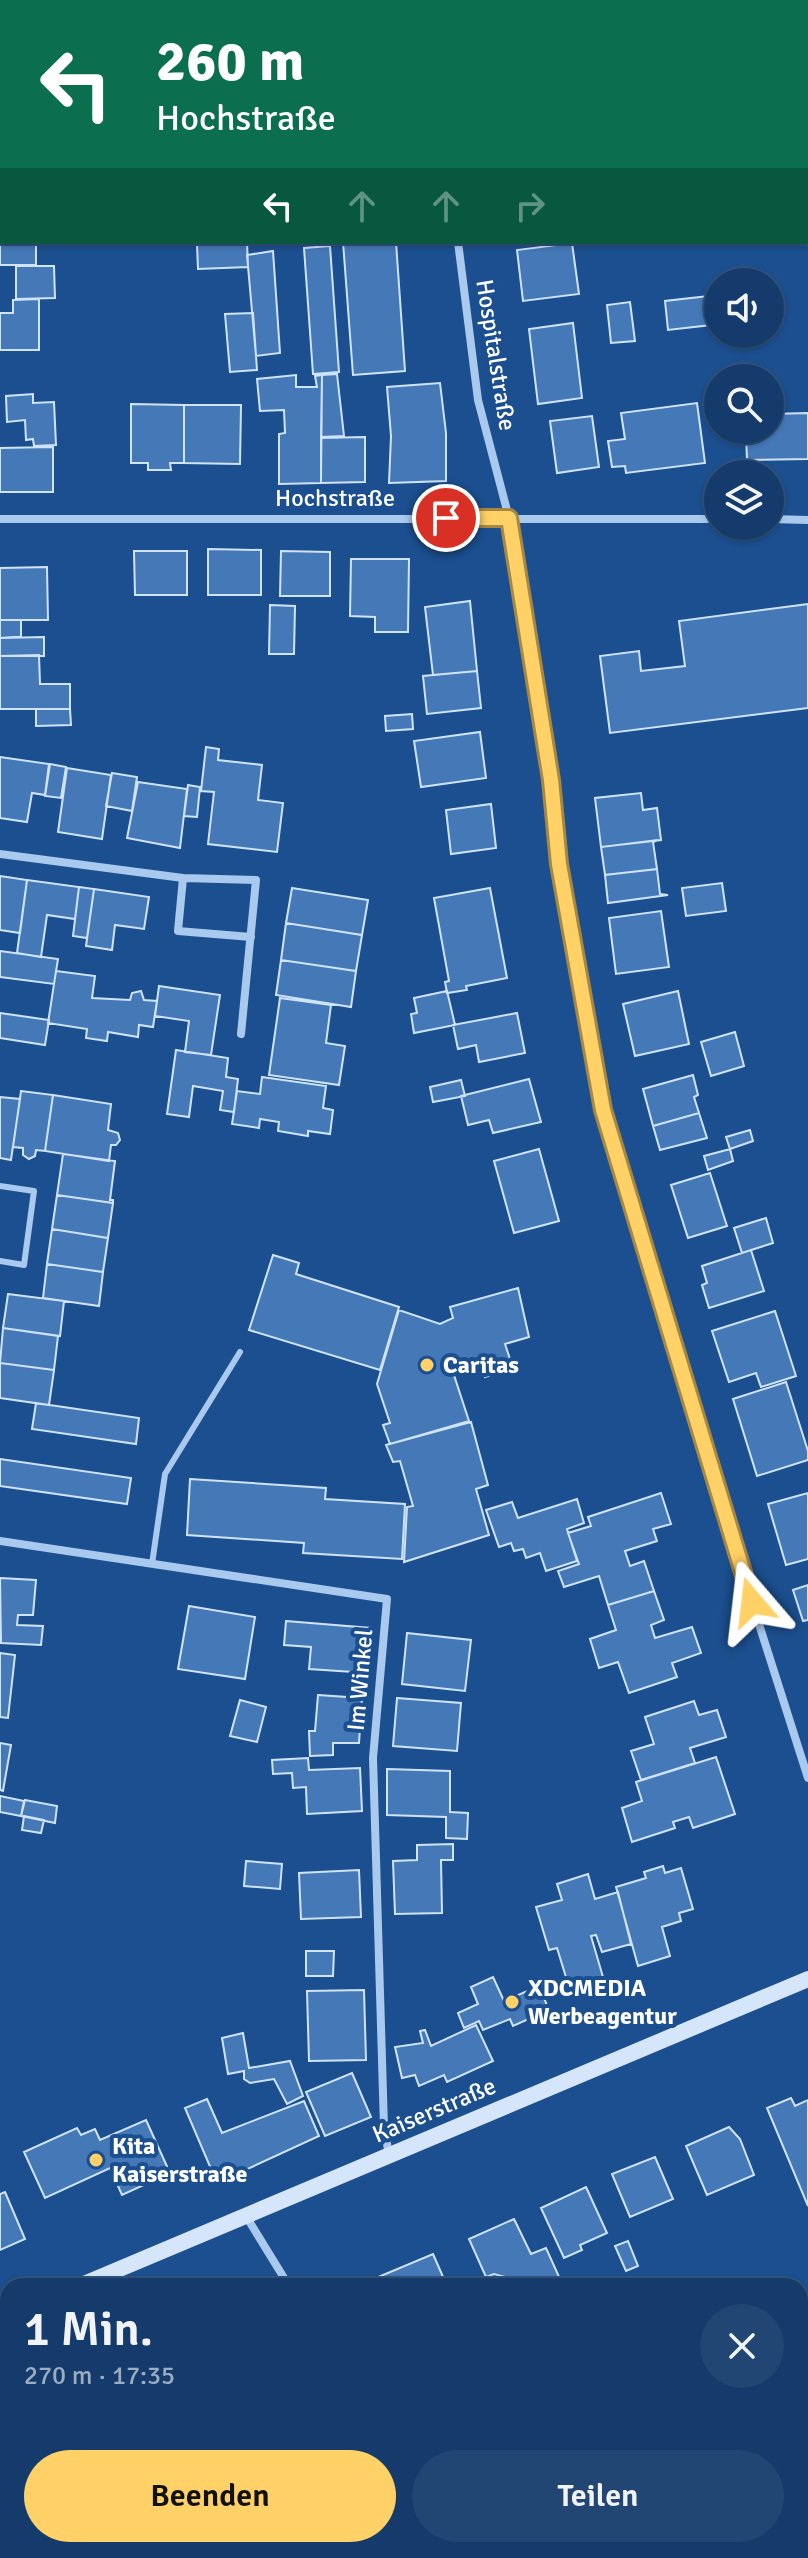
<!DOCTYPE html>
<html lang="de">
<head>
<meta charset="utf-8">
<style>
	body { margin:0; font-family:Signika,sans-serif; background:#214673; color:#f1f3f6; height:100vh; display:flex; flex-direction:column; font-size:30px; white-space:nowrap }
	* { box-sizing:border-box; margin:0 }
	p { font-size:26px; color:#9dadc1 }
	.icon { flex:none; width:44px; height:44px; fill:none; stroke:currentColor; stroke-width:2; stroke-linecap:round; stroke-linejoin:round }
	.map { position:relative; flex:1; overflow:hidden }
	.sheet { position:absolute; left:0px; top:2278px; width:808px; height:280px; display:flex; flex-direction:column; background:#143b6b; border-radius:24px 24px 0 0; box-shadow:0 2px 6px #0004,0 0 0 2px #33557e }
	.sheet>* { flex:none }
	.hud { position:absolute; left:0px; top:0px; width:808px; height:244px; box-shadow:0 2px 6px #0004,0 0 0 2px #33557e; background:#0b6e4f; color:#fff; overflow:hidden }
	.fabs { position:absolute; left:704px; top:268px; display:grid; gap:16px }
	.fabs a { display:grid; place-items:center; width:80px; height:80px; border-radius:50%; background:#143b6b; box-shadow:0 2px 6px #0004,0 0 0 2px #33557e; font-size:40px }
	.pin { position:absolute; display:grid; place-items:center; width:68px; height:68px; color:#fff; margin:-34px; border:4px solid #fff; border-radius:50%; box-shadow:0 2px 8px #0007 }
	.me { position:absolute; width:88px; margin:-44px; rotate:343deg; stroke-linejoin:round; filter:drop-shadow(0 0 6px #0008) }
	.turn { display:flex; align-items:center; gap:28px; height:168px; padding:0 24px; font-size:36px }
	.turn .icon { width:104px; height:104px; stroke-width:2.5 }
	.turn b { display:block; font-size:56px; line-height:68px }
	.lanes { display:flex; align-items:center; height:76px; padding:0 24px; background:#0003; justify-content:center; gap:40px; direction:ltr }
	.lanes .off { opacity:.35 }
	.round { display:grid; place-items:center; flex:none; width:84px; height:84px; border-radius:42px; background:#214673 }
	.head { display:flex; align-items:center; justify-content:space-between; height:136px; padding:0 24px }
	h1 { font-size:48px; font-weight:600; line-height:60px }
	.primary-button { display:flex; gap:16px; margin-top:auto; padding:16px 24px }
	.primary-button a { flex:1; height:92px; border-radius:48px; background:#ffd166; color:#111; font-size:32px; font-weight:600; line-height:92px; text-align:center }
	.primary-button a+a { background:#214673; color:#f1f3f6 }
	.map>svg:first-child { display:block }
	.building { fill:#4478b7; stroke:#cfe3fa; stroke-width:2 }
	.lines { fill:none; stroke-linecap:round; stroke-linejoin:round }
	.lane { stroke:#a9c9ee; stroke-width:6 }
	.street { stroke:#a9c9ee; stroke-width:8 }
	.secondary { stroke:#d6e6fa; stroke-width:16 }
	.route-casing { stroke:#a68842; stroke-width:20 }
	.route { stroke:#ffd166; stroke-width:14 }
	.poi-dot { fill:#ffd166; stroke:#1b4f8f; stroke-width:3 }
	.labels { text-anchor:middle; stroke-width:8; stroke-linejoin:round; paint-order:stroke }
	.street-label { font-size:24px; fill:#fff; stroke:#1b4f8f }
	.poi-label { font-size:24px; font-weight:bold; fill:#fff; stroke:#1b4f8f; text-anchor:start }
</style>
</head>
<body>
<div class="map">
<svg width="808" height="2558" viewBox="0 0 808 2558">
	<rect width="100%" height="100%" fill="#1b4f8f"/>
	<path class="building" d="M0,231H2V242H36V265H0Z
		M247,242L248,267L198,269L197,245Z
		M343,242H396L405,371L353,375Z
		M572,243L579,294L523,301L517,250Z
		M330,246L339,372L313,374L304,248Z
		M273,251L280,353L256,356L247,255Z
		M16,266H54L55,298L16,299Z
		M708,296L711,325L668,330L665,301Z
		M39,299V350H0V313H13V300Z
		M630,302L635,341L611,343L607,305Z
		M253,313L257,370L230,372L225,314Z
		M573,323L582,398L538,404L529,329Z
		M337,374L344,436L321,437L322,375Z
		M296,375V387H317L315,376L322,375L321,483L279,484V434L285,433L284,410L260,411L257,379Z
		M440,383L446,433V481L389,483L391,436L387,387Z
		M33,394V403L54,402L56,445L34,446L33,439L26,440L25,420L7,422L6,396Z
		M697,403L705,463L626,473L625,466L612,467L608,441L625,439L621,413Z
		M131,404L184,405V463H170L171,470H148V463H131Z
		M184,405H241L240,464L184,463Z
		M808,413V459L747,460L746,435H764V430H770V414Z
		M592,416L599,467L557,473L550,421Z
		M365,437V482L321,483V438Z
		M53,447V492H0V448Z
		M208,549L261,550V595H208Z
		M134,551H187V595H135Z
		M281,551L330,552V596H280Z
		M351,559H409L408,632H375V617L350,616Z
		M47,567L48,620H0V568Z
		M470,601L477,671L433,675L425,607Z
		M808,604V708L610,733L600,656L639,651L641,671L685,666L679,621Z
		M270,605L295,606L294,654H269Z
		M0,620H21V637L0,638Z
		M44,637V656H0V638Z
		M39,655L40,684H70V709H0V656Z
		M477,671L481,708L427,714L423,676Z
		M36,709H70L71,725L36,726Z
		M412,714L413,729L386,731L385,716Z
		M480,732L486,778L421,787L414,741Z
		M206,747L219,749L218,760L262,765L258,800L283,803L277,852L208,844L214,792L201,791Z
		M0,757L49,764L45,795L32,793L27,822L0,818Z
		M50,764L66,767L61,798L45,796Z
		M67,768L111,775L102,839L58,832Z
		M112,773L137,777L132,811L106,806Z
		M138,782L187,789L180,848L127,838Z
		M188,785L200,787L197,817L184,816Z
		M641,793L643,810L657,808L661,840L601,847L595,798Z
		M491,804L496,848L451,854L446,810Z
		M658,840L653,842L657,869L605,875L601,847Z
		M657,869L660,894L668,895L608,903L605,875Z
		M0,876L27,880L20,933L0,930Z
		M27,880L79,887L75,919L47,915L41,957L17,953Z
		M722,883L726,911L686,916L682,888Z
		M79,887L94,889L87,938L73,936Z
		M292,888L368,900L362,935L286,923Z
		M490,888L507,978L466,986L467,990L447,993L445,982L449,981L434,898Z
		M94,889L149,897L144,929L115,925L112,950L86,946Z
		M661,911L669,967L616,974L609,918Z
		M286,923L362,935L356,971L281,960Z
		M0,951L58,959L54,984L0,977Z
		M281,960L356,971L351,1007L276,995Z
		M56,971L95,976L92,998L130,1000L132,993L141,991L144,1000L157,1001L153,1027L139,1025L138,1037L108,1032L107,1041L86,1038L87,1029L48,1023Z
		M159,986L220,995L211,1055L185,1052L189,1021L155,1016Z
		M447,991L455,1025L414,1033L411,1014L417,1013L414,998Z
		M678,991L689,1044L635,1056L623,1004Z
		M280,998L331,1005L326,1043L345,1046L339,1085L269,1075Z
		M0,1013L49,1020L45,1045L0,1038Z
		M517,1013L525,1053L479,1062L476,1045L458,1049L453,1025Z
		M735,1032L744,1066L711,1076L701,1042Z
		M176,1050L228,1058L226,1077L238,1079L234,1112L220,1110L223,1091L193,1086L189,1117L167,1114Z
		M693,1075L698,1095L694,1097L699,1113L653,1126L643,1089Z
		M262,1077L326,1086L323,1108L333,1110L330,1134L308,1131V1136L278,1131L279,1122L260,1119L259,1128L232,1124L237,1091L260,1094Z
		M529,1079L541,1122L493,1133L489,1120L468,1125L461,1096Z
		M461,1080L465,1096L433,1102L430,1087Z
		M21,1091L53,1095L45,1151L36,1150L35,1156L29,1159L23,1155V1148L13,1147Z
		M53,1095L111,1104L108,1130L118,1133L120,1140L116,1145H111L109,1161L45,1151Z
		M0,1097L20,1099L11,1160L0,1158Z
		M699,1113L707,1138L660,1150L653,1126Z
		M750,1130L753,1141L730,1149L726,1137Z
		M539,1149L559,1221L514,1233L494,1161Z
		M730,1149L733,1161L708,1170L704,1156Z
		M63,1154L115,1161L110,1200H113V1203L57,1195Z
		M710,1173L727,1226L688,1238L671,1185Z
		M57,1195L113,1203L108,1238L52,1229Z
		M766,1218L773,1243L742,1253L734,1228Z
		M52,1229L108,1238L103,1272L47,1264Z
		M751,1250L764,1291L709,1308L702,1285L707,1283L702,1266Z
		M273,1255L299,1263L296,1274L399,1307L380,1370L249,1330Z
		M47,1264L103,1272L99,1306L43,1298Z
		M518,1288L529,1337L505,1344L513,1368L485,1377L481,1362L453,1372L469,1421L390,1444L383,1425L390,1423L377,1384L399,1310L440,1324L453,1318L450,1307Z
		M8,1294L64,1301L60,1336L3,1328Z
		M775,1311L796,1376L761,1387L756,1373L729,1382L712,1331Z
		M3,1328L58,1336L54,1370L0,1363Z
		M0,1363L54,1370L49,1405L0,1398Z
		M786,1382L808,1451V1460L757,1476L733,1399Z
		M36,1403L139,1418L136,1444L32,1429Z
		M471,1422L488,1485L476,1489L489,1535L404,1562L407,1507L413,1506L400,1461L393,1462L386,1445Z
		M0,1459L131,1478L127,1504L0,1486Z
		M190,1479L326,1488L325,1499L405,1504L402,1559L303,1553L304,1543L187,1535Z
		M661,1493L671,1524L653,1529L657,1541L625,1551L630,1566L644,1561L654,1591L608,1605L599,1576L564,1587L558,1571L579,1564L568,1533L591,1526L588,1517Z
		M808,1493V1559L786,1565L768,1504Z
		M577,1499L584,1523L567,1529L577,1561L546,1571L540,1553L526,1558L523,1549L514,1551L511,1543L499,1547L486,1510L512,1502L518,1518Z
		M0,1578L36,1580L33,1615H18L17,1625L43,1626L41,1645L1,1643Z
		M808,1585V1620L803,1621L793,1590Z
		M654,1591L664,1620L651,1625L655,1638L692,1627L701,1653L672,1663L677,1677L629,1693L618,1662L599,1668L590,1639L616,1630L608,1605Z
		M189,1606L255,1617L245,1679L178,1669Z
		M286,1621L371,1628L368,1673L309,1669L311,1647L284,1645Z
		M407,1633L471,1640L465,1691L402,1684Z
		M0,1653L15,1655L8,1718L0,1717Z
		M318,1695L362,1698L359,1743H333V1755L310,1756L309,1731H315Z
		M397,1698L461,1703L457,1751L393,1746Z
		M240,1700L266,1707L257,1742L230,1736Z
		M694,1701L699,1715L717,1710L726,1737L690,1748L695,1763L641,1780L631,1751L654,1744L645,1717Z
		M0,1743L11,1745L3,1791L0,1790Z
		M716,1757L735,1814L693,1828L689,1817L673,1822L675,1828L632,1842L622,1808L642,1801L636,1782Z
		M308,1758L309,1770L360,1768L362,1811L307,1814L306,1787L293,1788L292,1773L273,1774L272,1760Z
		M387,1769L450,1771V1812L468,1813L467,1839L446,1838V1817L387,1815Z
		M0,1796L24,1801L21,1816L0,1812Z
		M25,1800L57,1806L55,1823L21,1816Z
		M24,1816L44,1820L41,1833L22,1830Z
		M453,1844V1860H441L442,1913L395,1914L393,1861L417,1860V1845Z
		M246,1861L282,1864L280,1889L244,1886Z
		M663,1866L665,1873L681,1868L693,1909L679,1913L681,1921L662,1927L670,1956L638,1966L616,1887L646,1878L644,1872Z
		M359,1870L361,1917L301,1919L299,1873Z
		M588,1874L595,1899L618,1892L631,1944L602,1952L596,1935L591,1936L603,1977L569,1987L557,1948L549,1950L536,1907L562,1900L557,1884Z
		M306,1951H334L333,1976H306Z
		M493,1977L504,2001L539,1986L549,2010L513,2026L510,2019L483,2030L479,2021L464,2028L458,2013L478,2004L471,1987Z
		M364,1990L366,2060L309,2061L307,1991Z
		M476,2025L493,2061L447,2082L444,2075L419,2086L415,2075L402,2078L395,2047L423,2043L420,2031L425,2030L431,2046Z
		M243,2033L249,2068L290,2061L303,2096L287,2104L274,2079L250,2083L244,2079V2071L228,2074L222,2038Z
		M352,2073L371,2117L325,2136L306,2092Z
		M791,2098L795,2106L808,2100V2206L767,2108Z
		M207,2099L222,2133L304,2101L319,2136L217,2183L185,2108Z
		M146,2120L170,2173L122,2195L110,2168L45,2198L24,2152L77,2128L81,2135L95,2129L100,2140Z
		M729,2127L740,2139L754,2175L707,2195L686,2146Z
		M655,2157L673,2199L630,2217L612,2174Z
		M586,2187L607,2233L580,2245L582,2250L564,2258L541,2208Z
		M5,2192L25,2239L0,2250V2194Z
		M514,2219L531,2254L546,2248L560,2279L545,2286H529L528,2283L494,2274L486,2277L469,2239Z
		M628,2241L638,2266L626,2271L615,2246Z
		M433,2254L447,2286H366L364,2283Z
		M8,2360V2404L0,2407V2364Z
		M803,2479H808V2524H805Z
		M319,2550H351L344,2558H329Z
		M354,2550H385L393,2558H363Z"/>
	<g class="lines">
		<path class="lane" d="M0,1186L34,1191L24,1265L0,1261
			M152,1564L165,1474L240,1352"/>
		<path class="street" d="M432,0V2
			M458,242L478,400L509,518L551,780L559,864L603,1110L743,1574L808,1778
			M0,519H718
			M770,519L808,520
			M0,854L183,878L256,880L241,1034
			M183,878L178,931L251,937
			M0,1541L387,1599L373,1758L384,2127L389,2155
			M246,2216L289,2286
			M527,2550L549,2558"/>
		<path class="secondary" d="M79,2286L808,1979
			M0,2319L8,2316"/>
	</g>
	<g class="lines">
		<defs>
			<path id="route" d="M446,518H509L551,780L559,864L603,1110L752,1602"/>
		</defs>
		<use href="#route" class="route-casing"/>
		<use href="#route" class="route"/>
	</g>
	<g class="poi-dot">
		<circle cx="427" cy="1365" r="8"/>
		<circle cx="512" cy="2002" r="8"/>
		<circle cx="96" cy="2160" r="8"/>
	</g>
	<g class="labels">
		<g class="street-label">
			<text transform="translate(496 355) rotate(81)" y="8">Hospitalstraße</text>
			<text x="335" y="506">Hochstraße</text>
			<text transform="translate(360 1680) rotate(-85)" y="8">Im Winkel</text>
			<text transform="translate(434 2110) rotate(-23)" y="8">Kaiserstraße</text>
		</g>
		<g class="poi-label">
			<text x="443" y="1373">Caritas</text>
			<text x="528" y="1996">XDCMEDIA<tspan x="528" dy="28">Werbeagentur</tspan></text>
			<text x="112" y="2154">Kita<tspan x="112" dy="28">Kaiserstraße</tspan></text>
		</g>
	</g>
</svg>
<div class="fabs">
<a><svg class="icon" aria-label="sound" viewBox="0 0 24 24"><path d="M4 9h4l5-4v14l-5-4H4zM17 9q2 3 0 6"/></svg></a>
<a><svg class="icon" aria-label="search" viewBox="0 0 24 24"><circle cx="10" cy="10" r="6"/><path d="M15 15l6 6"/></svg></a>
<a><svg class="icon" aria-label="layers" viewBox="0 0 24 24"><path d="M12 4l9 5-9 5-9-5zM3 14l9 5 9-5"/></svg></a>
</div>
<div class="pin" style="left:446px;top:518px;background:#d93025"><svg class="icon" aria-label="arrive" viewBox="0 0 24 24"><path d="M6 21V4h12l-3 4 3 4H6"/></svg></div>
<svg class="me" style="left:752px;top:1602px" viewBox="-20 -20 40 40"><path d="M0-17L14 15 0 8-14 15z" fill="#ffd166" stroke="#fff" stroke-width="4"/></svg>
<div class="hud">
<div class="turn"><svg class="icon" aria-label="left" viewBox="0 0 24 24"><path d="M17 20v-9H6M10 6l-5 5 5 5"/></svg><div><b>260 m</b>Hochstraße</div></div>
<div class="lanes"><svg class="icon" aria-label="left" viewBox="0 0 24 24"><path d="M17 20v-9H6M10 6l-5 5 5 5"/></svg><svg class="icon off" aria-label="ahead" viewBox="0 0 24 24"><path d="M12 20V5M6 11l6-6 6 6"/></svg><svg class="icon off" aria-label="ahead" viewBox="0 0 24 24"><path d="M12 20V5M6 11l6-6 6 6"/></svg><svg class="icon off" aria-label="right" viewBox="0 0 24 24"><path d="M7 20v-9h11M14 6l5 5-5 5"/></svg></div>
</div>
<section class="sheet">
<div class="head"><div><h1>1 Min.</h1><p>270 m · 17:35</p></div><a class="round"><svg class="icon" aria-label="close" viewBox="0 0 24 24"><path d="M6 6l12 12M18 6L6 18"/></svg></a></div>
<div class="primary-button"><a>Beenden</a><a>Teilen</a></div>
</section>
</div>
</body>
</html>
